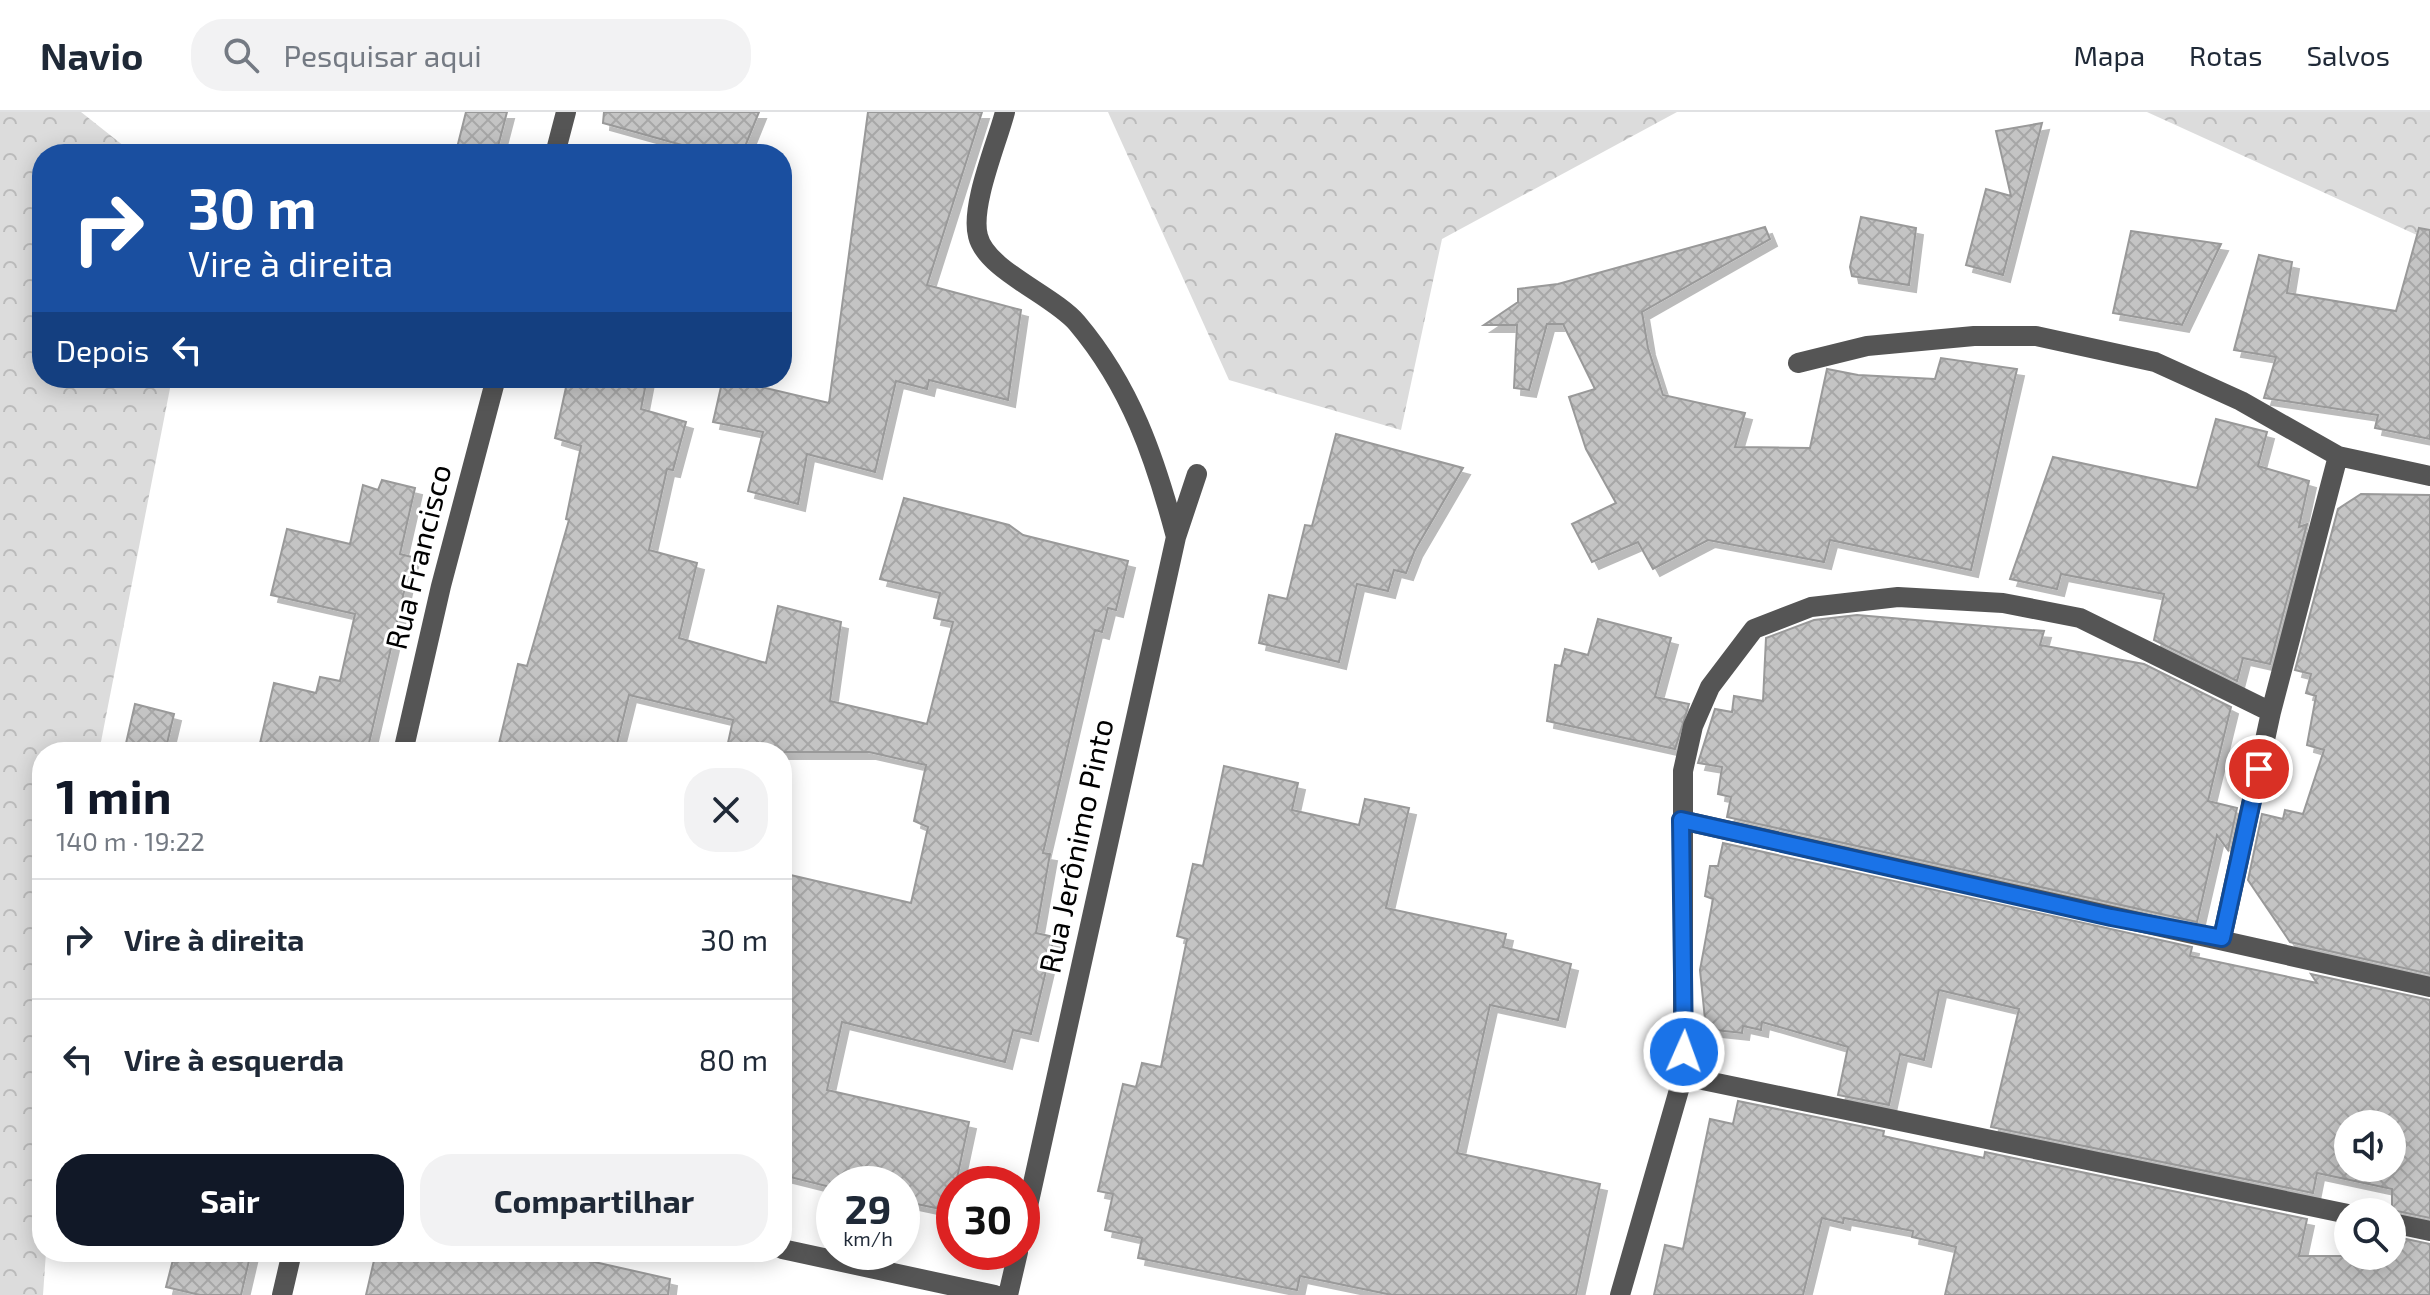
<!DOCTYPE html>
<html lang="pt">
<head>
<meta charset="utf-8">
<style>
	body { margin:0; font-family:"Exo 2",sans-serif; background:#f2f2f3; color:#1f2937; height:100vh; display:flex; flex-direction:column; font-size:30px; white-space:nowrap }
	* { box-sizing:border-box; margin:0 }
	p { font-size:26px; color:#747a83 }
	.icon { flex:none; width:44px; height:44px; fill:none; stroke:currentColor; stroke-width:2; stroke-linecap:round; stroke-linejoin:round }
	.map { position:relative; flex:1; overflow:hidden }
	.sheet { position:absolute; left:32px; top:630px; width:760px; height:520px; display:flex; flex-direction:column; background:#fff; border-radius:32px; box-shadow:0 4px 20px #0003 }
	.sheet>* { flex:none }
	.guide { position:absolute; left:32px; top:32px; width:760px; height:244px; border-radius:32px; box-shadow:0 4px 20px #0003; background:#1a4fa0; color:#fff; overflow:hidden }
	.controls { position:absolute; left:2334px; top:998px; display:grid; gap:16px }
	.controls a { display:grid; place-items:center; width:72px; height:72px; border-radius:50%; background:#fff; box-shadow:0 4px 20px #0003; font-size:40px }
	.speed { position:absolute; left:816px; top:1054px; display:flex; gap:16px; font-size:40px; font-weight:700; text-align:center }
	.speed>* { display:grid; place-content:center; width:104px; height:104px; border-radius:50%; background:#fff; box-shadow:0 4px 20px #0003; line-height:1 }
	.speed small { font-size:20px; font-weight:400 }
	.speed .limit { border:12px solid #d22; background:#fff; color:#111 }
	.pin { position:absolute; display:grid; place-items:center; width:68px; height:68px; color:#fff; margin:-34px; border:4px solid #fff; border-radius:50%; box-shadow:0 2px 8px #0007 }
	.me { position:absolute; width:88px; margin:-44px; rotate:2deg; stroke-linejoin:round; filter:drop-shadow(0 0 6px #0008) }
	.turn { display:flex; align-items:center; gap:28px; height:168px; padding:0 24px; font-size:36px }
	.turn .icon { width:104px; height:104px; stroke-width:2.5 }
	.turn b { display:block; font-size:56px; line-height:68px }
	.then { display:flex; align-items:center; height:76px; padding:0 24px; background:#0003; gap:16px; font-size:30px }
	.round { display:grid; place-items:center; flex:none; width:84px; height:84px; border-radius:32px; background:#f2f2f3 }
	.headline { display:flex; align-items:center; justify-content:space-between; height:136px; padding:0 24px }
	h1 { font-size:48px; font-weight:700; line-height:60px; color:#111827 }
	.action { display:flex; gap:16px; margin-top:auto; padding:16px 24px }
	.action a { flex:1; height:92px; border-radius:32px; background:#111827; color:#fff; font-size:32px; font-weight:700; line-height:92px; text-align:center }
	.action a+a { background:#f2f2f3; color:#1f2937 }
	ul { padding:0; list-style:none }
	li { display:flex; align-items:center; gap:24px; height:120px; padding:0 24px; border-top:2px solid #e0e1e3 }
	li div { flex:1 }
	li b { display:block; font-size:30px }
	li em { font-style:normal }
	header { display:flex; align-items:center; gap:48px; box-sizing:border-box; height:112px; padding:0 40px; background:#fff; border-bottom:2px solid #e0e1e3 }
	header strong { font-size:38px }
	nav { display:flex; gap:44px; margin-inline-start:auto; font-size:28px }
	.search { width:560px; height:72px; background:#f2f2f3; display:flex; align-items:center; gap:20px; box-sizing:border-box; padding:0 28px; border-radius:32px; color:#747a83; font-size:30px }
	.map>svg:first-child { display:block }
	.forest { fill:url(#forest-crowns) }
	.building { fill:url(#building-cross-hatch); stroke:#999; stroke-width:2; fill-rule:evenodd; filter:url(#shadow) }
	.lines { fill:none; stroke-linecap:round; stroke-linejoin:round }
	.minor { stroke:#555; stroke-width:20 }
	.route-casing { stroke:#114b97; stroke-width:20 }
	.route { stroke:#1a73e8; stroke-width:14 }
	.labels { text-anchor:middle; stroke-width:6; stroke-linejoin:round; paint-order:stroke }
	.street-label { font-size:30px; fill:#000; stroke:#fff }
</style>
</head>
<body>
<header>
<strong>Navio</strong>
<div class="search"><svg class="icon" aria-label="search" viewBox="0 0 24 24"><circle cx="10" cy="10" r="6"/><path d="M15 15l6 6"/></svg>Pesquisar aqui</div>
<nav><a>Mapa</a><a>Rotas</a><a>Salvos</a></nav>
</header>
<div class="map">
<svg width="2430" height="1183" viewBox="0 0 2430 1183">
	<defs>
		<pattern id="forest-crowns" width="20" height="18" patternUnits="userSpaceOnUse" patternTransform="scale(2)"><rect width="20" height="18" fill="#dcdcdc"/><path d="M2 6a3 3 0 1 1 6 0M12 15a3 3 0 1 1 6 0" fill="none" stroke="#bbb"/></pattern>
		<pattern id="building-cross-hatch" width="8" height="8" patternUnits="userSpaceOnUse" patternTransform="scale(2)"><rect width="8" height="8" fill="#c4c4c4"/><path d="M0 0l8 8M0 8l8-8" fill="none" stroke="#a7a7a7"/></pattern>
		<filter id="shadow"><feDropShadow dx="7" dy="7" stdDeviation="0" flood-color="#0004"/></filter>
	</defs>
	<rect width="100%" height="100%" fill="#fff"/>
	<path class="forest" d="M0,0H81L134,42H42V266H172L99,640H42V1140H46L43,1183H0Z
		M1108,0H1677L1442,127L1401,318L1229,268Z
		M2147,0H2430V129Z"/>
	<path class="building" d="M466,0H507L496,42L457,36Z
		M604,0H759L742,42H714L603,11Z
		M868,0H982L927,173L1021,198L1008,288L929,268L927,277L896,269L875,360L807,342L798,392L748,379L763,320L713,310L723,266L829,291Z
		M2042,11L2003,163L1966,153L1986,77L2011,84L1996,19Z
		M1861,105L1916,116L1909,173L1852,164L1850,155Z
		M1765,115L1770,127L1642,200L1648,236L1663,283L1745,301L1735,335L1810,336L1827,257L1858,263L1935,267L1941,246L2017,257L1971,458L1830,428L1824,450L1708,428L1653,457L1638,430L1592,450L1572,412L1616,391L1586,337L1569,285L1595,277L1563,212H1547L1529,278L1514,276L1517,213H1484L1518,190V177L1558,172Z
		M2419,116L2430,118V327L2375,316L2378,303L2264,286L2276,245L2234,238L2259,143L2292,150L2287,181L2396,199Z
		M2131,119L2221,132L2182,213L2113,201Z
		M568,266H647L641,297L686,310L673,358L667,357L649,438L697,451L679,526L766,551L778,494L841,510L830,589L927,612L953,510L934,506L940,481L880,467L904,386L1009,413L1023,423L1128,449L1116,498L1108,496L1102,520L1095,518L1043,741L1050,742L1036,821L1054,825L1031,922L1013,918L1005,950L842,910L827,978L969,1010L950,1099L902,1089V1072H834V1076L782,1063V761L911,791L928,715L914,709L926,653L869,640H726L733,608L629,583L615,640H497L518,552L527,554L569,408L566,407L581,334L555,326Z
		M2216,307L2267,320L2258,354L2309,369L2299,415L2307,412L2270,552L2243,546L2237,569L2154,528L2164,482L2061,462L2057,477L2010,467L2053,345L2197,376Z
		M1336,322L1463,356L1415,438L1406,461L1394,458L1388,479L1357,472L1339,550L1259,531L1269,483L1287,487L1305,413L1312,414Z
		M382,368L415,376L400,442L412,445L367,640H258L274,571L316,581L320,565L340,569L355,502L271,483L287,417L350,432L363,373L378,378Z
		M2361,382L2430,383V862L2290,830L2248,768L2262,702L2283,707L2285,698L2303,702L2324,638L2307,633L2316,584L2306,581L2311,562L2295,558L2338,397Z
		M1857,503L2044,519L2040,533L2144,552L2231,595L2208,689L2237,696L2228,738L2217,723L2197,810L1727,705L1731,685L1718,682L1722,655L1698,651L1715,597L1732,600L1734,584L1763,589L1766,526L1814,508Z
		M1598,507L1671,526L1655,585L1689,592L1675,637L1547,609L1555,553L1561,554L1565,537L1588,543Z
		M135,592L174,602L165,640H124Z
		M1224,654L1298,671L1292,698L1359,713L1365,687L1409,696L1386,796L1506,822L1503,835L1571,852L1558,908L1490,893L1457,1041L1600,1072L1576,1183H1392L1300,1164L1297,1178L1138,1146L1142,1126L1105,1118L1113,1082L1098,1079L1123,972L1136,975L1142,951L1161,955L1187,827L1177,824L1193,752L1203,754Z
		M1723,731L2192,835L2190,844L2317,871L2311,862L2430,888V1106L2392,1098V1077L2317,1061L2313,1081L1991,1015L2019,897L1939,878L1924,948L1900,942L1889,993L1838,983L1848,935L1762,910L1761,918L1743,914L1742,921L1706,917L1700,858L1713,787L1705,784L1710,754H1718ZM2348,1012H2392V1056H2348Z
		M1738,989L1884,1019L1883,1024L1984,1046L1985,1040L2307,1107L2299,1144H2392V1124L2430,1132V1183H1945L1956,1135L1912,1125L1913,1119L1844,1106L1843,1111L1822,1106L1803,1183H1654L1665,1133L1683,1137L1710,1007L1733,1012Z
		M175,1140H251L241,1183H200L166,1175Z
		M376,1140H550L670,1167L668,1183H366Z"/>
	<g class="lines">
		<path class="minor" d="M1005,0C997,31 970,94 978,124C986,158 1053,183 1077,211C1131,275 1155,346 1176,425
			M555,42L566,0
			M1798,251L1867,234L1974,224H2036L2155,250L2241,289L2338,344L2430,364
			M403,640L441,474L496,266
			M1681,708L2430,875
			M2222,826L2271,600L2338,344
			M1683,964L2348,1102
			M2392,1111L2430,1119
			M1022,1121L1176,425L1197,362
			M782,1137L995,1183
			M282,1183L292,1140
			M1008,1183L1018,1140
			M1620,1183L1683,964V659L1693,614L1710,575L1754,517L1811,495L1898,485L2003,491L2080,506L2271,600"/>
	</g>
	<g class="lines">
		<defs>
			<path id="route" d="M1684,940L1681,708L2111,805L2222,826L2259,657"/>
		</defs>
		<use href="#route" class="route-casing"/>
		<use href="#route" class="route"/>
	</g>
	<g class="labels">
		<g class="street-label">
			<text transform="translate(419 445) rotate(-76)" y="10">Rua Francisco</text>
			<text transform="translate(1077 734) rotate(-78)" y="10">Rua Jerônimo Pinto</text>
		</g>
	</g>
</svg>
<div class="controls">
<a><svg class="icon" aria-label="sound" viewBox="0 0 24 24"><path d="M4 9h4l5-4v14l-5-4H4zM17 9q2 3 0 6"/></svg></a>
<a><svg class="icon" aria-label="search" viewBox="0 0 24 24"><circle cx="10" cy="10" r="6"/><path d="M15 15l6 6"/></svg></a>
</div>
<div class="speed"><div>29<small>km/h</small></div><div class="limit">30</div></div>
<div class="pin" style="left:2259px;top:657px;background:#d93025"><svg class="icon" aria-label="arrive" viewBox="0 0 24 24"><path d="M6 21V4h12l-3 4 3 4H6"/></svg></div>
<svg class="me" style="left:1684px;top:940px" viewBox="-20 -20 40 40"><circle r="17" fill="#1a73e8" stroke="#fff" stroke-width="3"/><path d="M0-11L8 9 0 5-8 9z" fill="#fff"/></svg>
<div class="guide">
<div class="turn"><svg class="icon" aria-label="right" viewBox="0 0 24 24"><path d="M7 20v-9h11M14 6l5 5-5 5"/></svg><div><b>30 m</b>Vire à direita</div></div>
<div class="then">Depois<svg class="icon" aria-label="left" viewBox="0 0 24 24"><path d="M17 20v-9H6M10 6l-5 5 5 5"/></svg></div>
</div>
<section class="sheet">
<div class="headline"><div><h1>1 min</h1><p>140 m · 19:22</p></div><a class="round"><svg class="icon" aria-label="close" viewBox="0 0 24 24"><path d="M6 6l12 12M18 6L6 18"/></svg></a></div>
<ul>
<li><svg class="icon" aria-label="right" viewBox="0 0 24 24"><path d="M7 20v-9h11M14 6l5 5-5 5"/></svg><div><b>Vire à direita</b></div><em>30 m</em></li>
<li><svg class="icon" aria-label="left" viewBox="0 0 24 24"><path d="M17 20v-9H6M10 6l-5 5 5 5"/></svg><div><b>Vire à esquerda</b></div><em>80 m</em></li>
</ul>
<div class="action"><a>Sair</a><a>Compartilhar</a></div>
</section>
</div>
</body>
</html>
